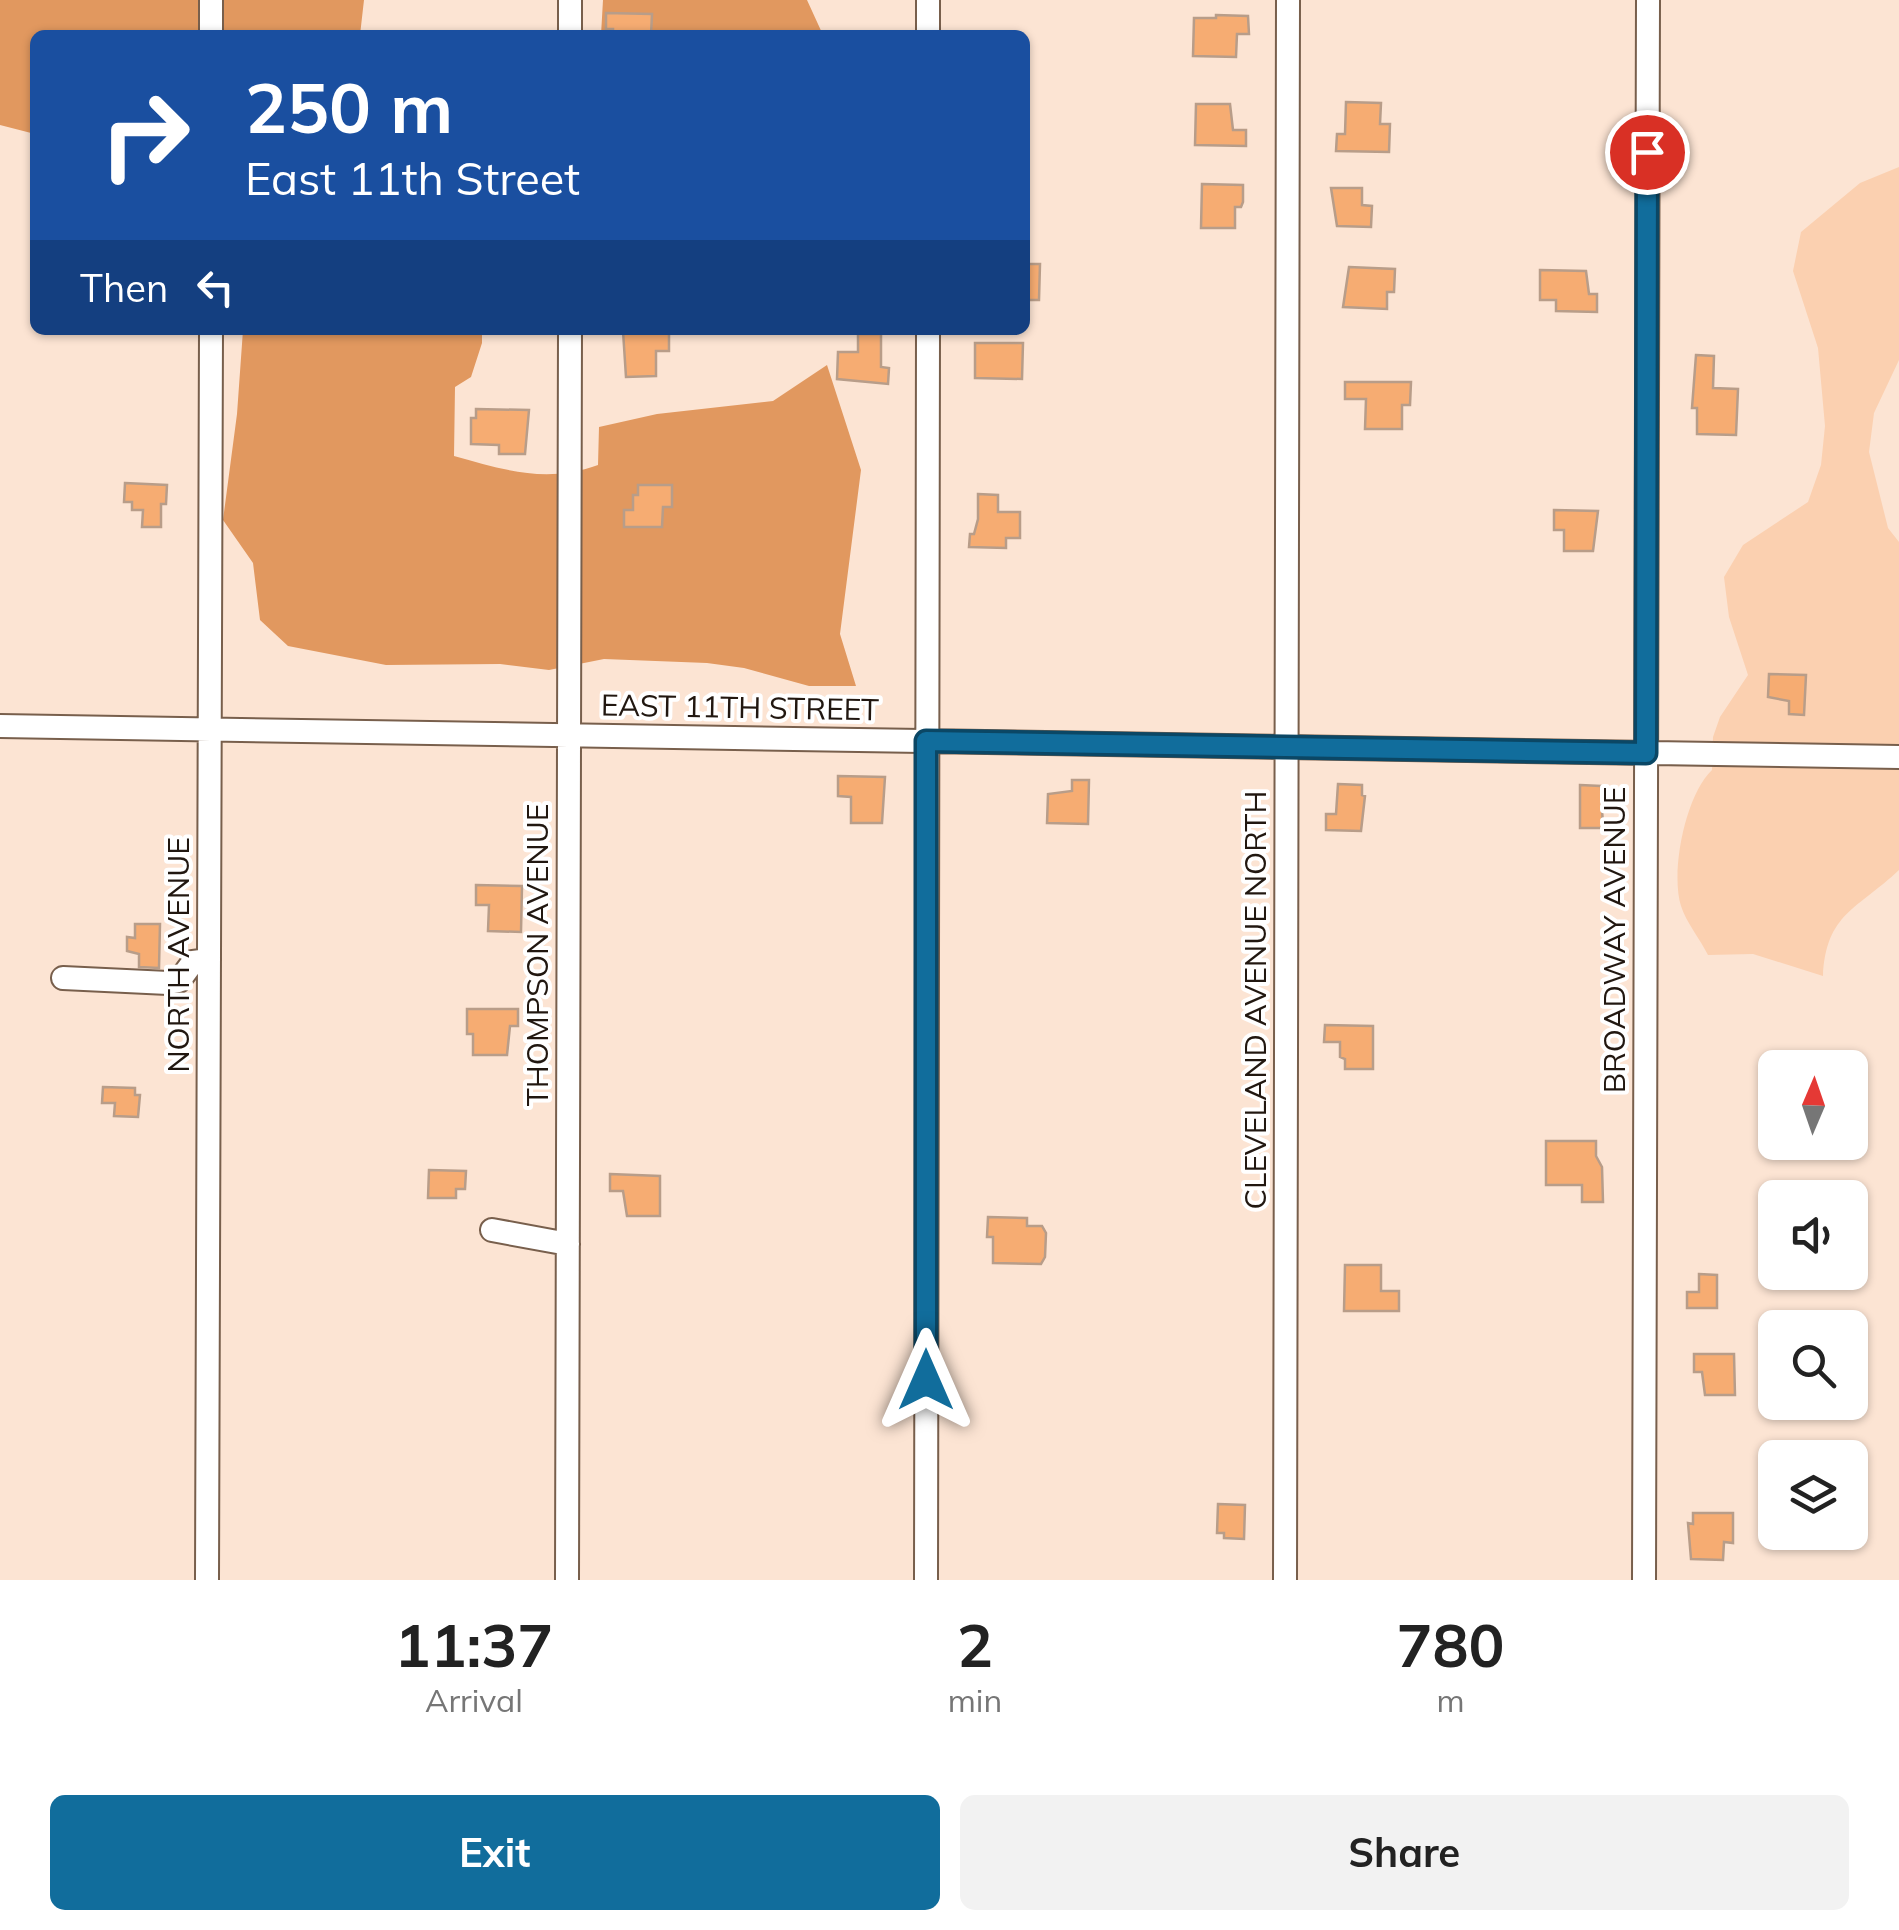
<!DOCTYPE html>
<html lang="en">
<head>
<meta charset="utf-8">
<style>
	body { margin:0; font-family:Mulish,sans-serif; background:#f2f2f2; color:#222; height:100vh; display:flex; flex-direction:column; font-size:38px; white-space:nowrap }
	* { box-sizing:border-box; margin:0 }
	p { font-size:32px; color:#767676 }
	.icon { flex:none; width:55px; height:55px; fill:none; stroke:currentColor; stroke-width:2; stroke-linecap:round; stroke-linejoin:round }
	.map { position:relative; height:1580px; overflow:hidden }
	.sheet { display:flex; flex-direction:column; background:#fff; flex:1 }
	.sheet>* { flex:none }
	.hud { position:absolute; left:30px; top:30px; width:1000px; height:305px; border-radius:15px; box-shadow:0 2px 8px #0004; background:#1a4fa0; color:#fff; overflow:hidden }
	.needle { width:65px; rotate:2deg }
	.buttons { position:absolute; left:1758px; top:1050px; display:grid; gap:20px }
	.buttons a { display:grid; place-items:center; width:110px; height:110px; border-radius:15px; background:#fff; box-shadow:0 2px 8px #0004; font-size:50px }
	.pin { position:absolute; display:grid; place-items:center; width:85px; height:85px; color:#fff; margin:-42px; border:5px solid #fff; border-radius:50%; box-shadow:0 2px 10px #0007 }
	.me { position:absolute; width:110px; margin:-55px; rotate:0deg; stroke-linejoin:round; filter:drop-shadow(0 0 8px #0008) }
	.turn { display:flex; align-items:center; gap:35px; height:210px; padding:0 50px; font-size:45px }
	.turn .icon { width:130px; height:130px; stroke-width:2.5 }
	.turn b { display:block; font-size:70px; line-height:85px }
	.then { display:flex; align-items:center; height:95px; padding:0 50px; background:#0003; gap:20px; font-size:38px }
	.eta { display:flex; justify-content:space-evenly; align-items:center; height:170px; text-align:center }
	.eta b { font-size:60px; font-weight:700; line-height:70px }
	.action { display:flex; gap:20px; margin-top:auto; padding:20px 50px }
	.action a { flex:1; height:115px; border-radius:15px; background:#116d9c; color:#fff; font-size:40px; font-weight:700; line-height:115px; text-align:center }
	.action a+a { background:#f2f2f2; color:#222 }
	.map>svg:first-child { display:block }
	.green { fill:#fbd0b0 }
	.forest { fill:#e1985f }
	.building { fill:#f6ac72; stroke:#b89d89; stroke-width:2.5 }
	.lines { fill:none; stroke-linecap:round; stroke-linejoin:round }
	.minor-casing { stroke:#785f4c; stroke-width:26 }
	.minor { stroke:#fff; stroke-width:22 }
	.route-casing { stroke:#0b4765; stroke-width:25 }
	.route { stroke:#116d9c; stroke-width:18 }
	.labels { text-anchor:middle; stroke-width:8; stroke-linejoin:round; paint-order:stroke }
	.street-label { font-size:30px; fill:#211710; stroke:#fff }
</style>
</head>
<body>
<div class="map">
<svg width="1899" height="1580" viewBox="0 0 1899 1580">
	<rect width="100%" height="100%" fill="#fce4d3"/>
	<path class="green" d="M1899,167V360L1874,413L1869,452L1888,528L1899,542V870C1858,909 1826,913 1823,976L1753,954L1708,955C1700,939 1686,922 1681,906C1670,871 1686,794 1712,770L1713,737L1720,717L1748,675L1729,617L1724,577L1743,545L1808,502L1821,465L1825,426L1818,348L1793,271L1801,232L1860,183Z"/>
	<path class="forest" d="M0,0H364L360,35H35V134L0,125Z
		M603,0H807L823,35H601Z
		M243,330H482V343L471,377L455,387L454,456C505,470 546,484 598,465L599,427L657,414L773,401L827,365L861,470L840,634L856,686H809L744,668L707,663L604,659L549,670L500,664L386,665L288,646L260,620L253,563L223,520L237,414Z"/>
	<path class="building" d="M606,13L652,14L651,35H613V29H606Z
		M1216,15L1248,16L1249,34H1237L1236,57L1193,56L1194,18H1216Z
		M1346,102L1381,103L1380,124H1390L1389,152L1336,151L1337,134H1345Z
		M1196,104H1230L1233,130H1246V146L1195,145Z
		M1202,184L1243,185V202L1241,207H1235V228H1201Z
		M1331,188H1362V205L1372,206L1371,227L1337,226Z
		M1025,264H1040L1039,300H1025Z
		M1349,267L1395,269L1394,292H1387V309L1343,307Z
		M1540,270L1586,271L1589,294H1597V312L1556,311V300H1540Z
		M623,331H669V351H656V376L626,377Z
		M858,334H881V367L889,368L888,384L837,379L838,352H858Z
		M975,343H1023L1022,379L975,378Z
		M1696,355L1714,356L1713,388L1738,389L1736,435L1697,434V408H1692Z
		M1345,382H1411L1410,405H1402V429H1365L1366,399H1345Z
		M476,409L529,410L525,454H499V445L471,444V418H476Z
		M125,483L167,485L166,504H161V527H142L143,510H132V502H124Z
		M638,485H672V507H663L662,527H624V510H633V495H638Z
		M978,494L998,495V512H1020V538H1006V548L969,547L970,534H974L978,519Z
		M1554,510L1598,511L1593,551H1564V530H1554Z
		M1769,674L1806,675L1804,715L1789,714V701L1768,697Z
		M838,776L885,777L882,823H851V797L838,796Z
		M1072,780H1089L1088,824L1047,823L1048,794L1072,791Z
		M1338,784L1362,785V795L1365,796L1361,831L1326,830V814H1336Z
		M1580,785L1601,786L1603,828H1580Z
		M476,885L522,886L521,932L488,931L489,905H476Z
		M135,924H160L159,968L139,967V954L127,951V937L135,938Z
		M467,1009H518V1026H510L507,1055H473V1034H467Z
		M1325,1025L1373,1026V1069H1345V1059L1340,1057V1042H1324Z
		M103,1087L135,1088V1095H140L138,1117L114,1116L115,1103H102Z
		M1546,1141H1596V1156L1602,1167L1603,1202H1582V1185H1546Z
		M429,1170L466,1171L465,1189H456V1198H428Z
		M610,1174L660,1176V1216H627L623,1191H610Z
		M988,1217L1027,1218V1226H1042L1046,1233L1045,1257L1041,1264L993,1263V1237H987Z
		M1345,1265H1381V1291H1399V1311H1344Z
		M1699,1274L1717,1275V1308H1687V1292H1699Z
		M1694,1354H1734L1735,1395H1705L1702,1372H1694Z
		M1218,1504L1245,1505L1244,1539L1224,1538V1533H1217Z
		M1693,1513H1733V1543L1724,1542L1723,1560L1691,1559L1688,1523L1693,1524Z"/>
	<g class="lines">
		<defs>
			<path id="minor" d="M211,35V0
				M570,35V0
				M928,35V0
				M0,726L1899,757
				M63,978L168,983L179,981L193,962L209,960
				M492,1230L568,1244
				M207,1580L211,330
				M567,1580L570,330
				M926,1580L928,330
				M1285,1580L1288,0
				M1644,1580L1648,0"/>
		</defs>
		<use href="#minor" class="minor-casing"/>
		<use href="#minor" class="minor"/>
	</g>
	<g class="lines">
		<defs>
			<path id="route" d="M926,1380V741L1646,753L1647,152"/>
		</defs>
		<use href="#route" class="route-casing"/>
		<use href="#route" class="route"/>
	</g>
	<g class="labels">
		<g class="street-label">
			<text transform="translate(740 708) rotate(1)" y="10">EAST 11TH STREET</text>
			<text transform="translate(1615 940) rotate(-90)" y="10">BROADWAY AVENUE</text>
			<text transform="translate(179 955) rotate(-90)" y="10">NORTH AVENUE</text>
			<text transform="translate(538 955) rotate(-90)" y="10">THOMPSON AVENUE</text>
			<text transform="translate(1256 1000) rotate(-90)" y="10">CLEVELAND AVENUE NORTH</text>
		</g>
	</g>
</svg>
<div class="buttons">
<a><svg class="needle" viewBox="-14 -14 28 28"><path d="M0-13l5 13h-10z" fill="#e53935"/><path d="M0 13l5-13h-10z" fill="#767676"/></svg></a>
<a><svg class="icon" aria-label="sound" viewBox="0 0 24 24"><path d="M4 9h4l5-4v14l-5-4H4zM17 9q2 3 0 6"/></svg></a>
<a><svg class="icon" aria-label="search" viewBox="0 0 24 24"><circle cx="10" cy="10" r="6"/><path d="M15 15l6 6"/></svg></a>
<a><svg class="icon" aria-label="layers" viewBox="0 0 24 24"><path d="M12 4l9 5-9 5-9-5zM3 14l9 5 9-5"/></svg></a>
</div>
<div class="pin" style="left:1647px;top:152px;background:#d93025"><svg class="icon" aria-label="arrive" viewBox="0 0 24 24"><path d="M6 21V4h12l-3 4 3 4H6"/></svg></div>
<svg class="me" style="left:926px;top:1380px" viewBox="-20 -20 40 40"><path d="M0-17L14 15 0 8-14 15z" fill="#116d9c" stroke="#fff" stroke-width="4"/></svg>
<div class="hud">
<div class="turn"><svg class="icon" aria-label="right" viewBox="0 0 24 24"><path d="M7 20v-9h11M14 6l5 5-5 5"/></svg><div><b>250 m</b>East 11th Street</div></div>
<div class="then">Then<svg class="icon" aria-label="left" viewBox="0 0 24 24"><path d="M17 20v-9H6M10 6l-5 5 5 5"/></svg></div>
</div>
</div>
<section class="sheet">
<div class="eta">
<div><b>11:37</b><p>Arrival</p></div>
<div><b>2</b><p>min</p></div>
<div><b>780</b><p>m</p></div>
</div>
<div class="action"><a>Exit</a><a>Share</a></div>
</section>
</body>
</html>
